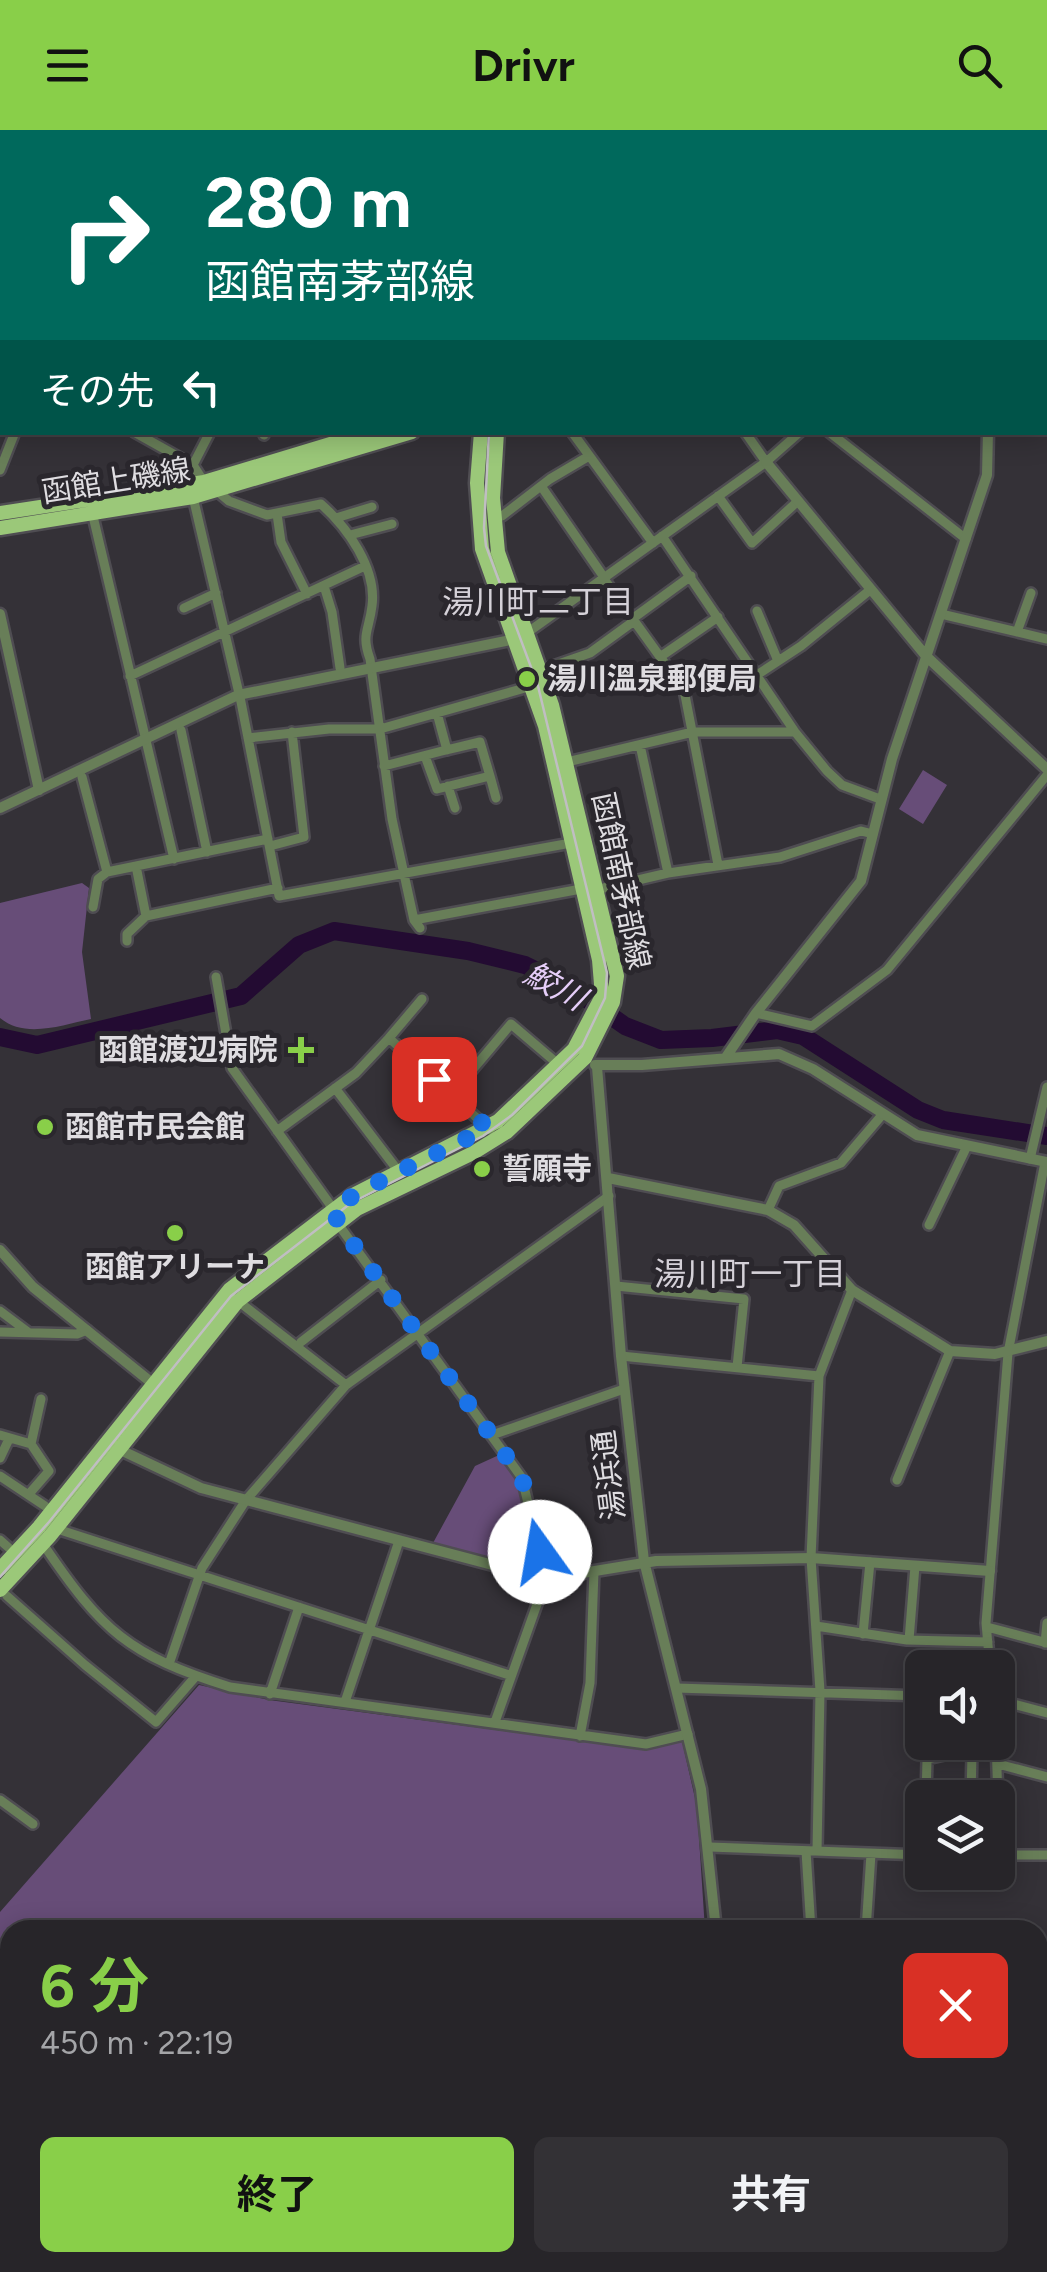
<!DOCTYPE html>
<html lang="ja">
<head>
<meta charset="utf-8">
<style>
	body { margin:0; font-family:Figtree,"Noto Sans JP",sans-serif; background:#333135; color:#f1f3f6; height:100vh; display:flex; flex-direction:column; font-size:38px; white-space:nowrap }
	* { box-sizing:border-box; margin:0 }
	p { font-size:32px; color:#a4a5a8 }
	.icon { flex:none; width:55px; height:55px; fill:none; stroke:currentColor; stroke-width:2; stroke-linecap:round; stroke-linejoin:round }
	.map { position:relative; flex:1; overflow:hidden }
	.side { position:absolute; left:0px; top:1790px; width:1048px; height:352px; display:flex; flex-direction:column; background:#272529; border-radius:30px 30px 0 0; box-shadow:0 5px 25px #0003,0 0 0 2px #434246 }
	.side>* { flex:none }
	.top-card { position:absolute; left:0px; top:0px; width:1048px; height:305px; box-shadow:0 5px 25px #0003,0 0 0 2px #434246; background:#00695c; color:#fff; overflow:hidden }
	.fabs { position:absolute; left:905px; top:1520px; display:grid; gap:20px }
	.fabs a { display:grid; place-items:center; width:110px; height:110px; border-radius:15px; background:#272529; box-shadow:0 5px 25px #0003,0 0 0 2px #434246; font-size:50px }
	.pin { position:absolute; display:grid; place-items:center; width:85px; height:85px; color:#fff; margin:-42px; border-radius:20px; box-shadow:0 5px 15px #0006 }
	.me { position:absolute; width:110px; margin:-55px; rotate:347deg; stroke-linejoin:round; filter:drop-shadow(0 0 8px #0008) }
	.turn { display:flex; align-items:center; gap:35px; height:210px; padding:0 40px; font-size:45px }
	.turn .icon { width:130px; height:130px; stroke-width:2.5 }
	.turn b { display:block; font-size:70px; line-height:85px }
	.then { display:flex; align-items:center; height:95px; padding:0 40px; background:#0003; gap:20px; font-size:38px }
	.round { display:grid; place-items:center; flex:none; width:105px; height:105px; border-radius:15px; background:#333135 }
	.head { display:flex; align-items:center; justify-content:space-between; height:170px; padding:0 40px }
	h1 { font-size:60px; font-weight:700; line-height:75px; color:#89cf49 }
	.primary-button { display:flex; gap:20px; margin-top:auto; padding:20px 40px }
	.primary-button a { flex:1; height:115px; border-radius:15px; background:#89cf49; color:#111; font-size:40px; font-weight:700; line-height:115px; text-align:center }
	.primary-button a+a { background:#333135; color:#f1f3f6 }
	header { display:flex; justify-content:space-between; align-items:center; height:130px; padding:0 40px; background:#89cf49; color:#111; font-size:45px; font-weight:700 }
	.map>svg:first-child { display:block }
	.park { fill:#674d78 }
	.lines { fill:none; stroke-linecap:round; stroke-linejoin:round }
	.river { stroke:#230b32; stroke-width:18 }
	.minor-casing { stroke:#4f4d52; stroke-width:14 }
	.tertiary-casing { stroke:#4f4d52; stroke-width:15 }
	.primary-casing { stroke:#4f4d52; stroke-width:19 }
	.trunk-casing { stroke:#4f4d52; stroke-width:19 }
	.minor { stroke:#687e58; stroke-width:9 }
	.tertiary { stroke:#687e58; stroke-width:10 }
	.primary { stroke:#9bc879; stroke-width:14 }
	.trunk { stroke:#a5d67f; stroke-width:14 }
	.tram { stroke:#c0bec2; stroke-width:2.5 }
	.route { stroke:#1a73e8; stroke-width:18; stroke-dasharray:0 32.4 }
	.poi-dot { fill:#89cf49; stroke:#2a272d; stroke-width:4 }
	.labels { text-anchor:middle; stroke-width:10; stroke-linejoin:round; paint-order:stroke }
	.street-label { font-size:30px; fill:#dfdde1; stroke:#2a272d }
	.poi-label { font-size:30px; font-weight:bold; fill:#dfdde1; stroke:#2a272d; text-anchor:start }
	.neighbourhood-label { font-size:32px; fill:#d5d1d8; stroke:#2a272d }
	.water-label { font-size:32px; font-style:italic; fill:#e6cef9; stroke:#2a272d }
</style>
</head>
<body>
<header><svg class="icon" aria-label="menu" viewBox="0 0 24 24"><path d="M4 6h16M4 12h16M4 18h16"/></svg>Drivr<svg class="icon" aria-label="search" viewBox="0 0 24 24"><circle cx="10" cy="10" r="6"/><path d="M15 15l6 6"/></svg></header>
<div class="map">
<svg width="1047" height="2142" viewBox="0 0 1047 2142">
	<rect width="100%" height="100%" fill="#343137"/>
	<path class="park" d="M923,640L947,655L923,694L899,679Z
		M82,753L89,758L82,822L91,889C62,895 25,909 0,888V773Z
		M499,1325L518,1349L536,1433L531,1440L433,1413L475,1336Z
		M199,1555L269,1570L648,1620L682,1611L697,1677L705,1800H10V2132L587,2133L577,2142H0V1782Z"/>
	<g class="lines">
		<path class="river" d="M253,0V2
			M0,186L2,187
			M0,907L37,915L241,866L299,815L334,801L468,821L525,835L570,857L625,896L661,910L712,908L777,900L803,906L918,980L943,990L1047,1006"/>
		<defs>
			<path id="minor" d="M301,0L312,2
				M403,0L413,2
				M487,0L492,2
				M751,0V2
				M804,0V2
				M138,2L139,0
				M332,2L333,0
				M428,2L429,0
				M0,89L2,87
				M0,118L2,119
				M1045,197L1047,198
				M0,249L2,250
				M1045,276L1047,277
				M134,302L193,335L204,352
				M263,302L264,305
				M572,302L653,413
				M745,302L766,332
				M829,302L966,409
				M193,335L210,302
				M0,340L15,302
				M541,356L601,443
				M217,361L229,371L267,385L321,374C348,398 377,439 372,476C369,501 361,504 370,529L392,689L414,790L420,798
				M718,366L752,413L798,371
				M193,367L241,572L279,766L571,713
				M92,382L174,729
				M277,384L281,412L307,464
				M336,388L372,377
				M494,388L502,386L550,349L589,326
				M350,405L392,394
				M662,406L795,602L827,641L842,655L880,669
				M604,449L684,560L718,735
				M324,456L332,482L340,538
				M184,478L216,463
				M757,481L778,531
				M941,484L1047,509
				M632,489L691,446
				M1017,502L1031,463
				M524,505L766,332L800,302
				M660,527L718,487
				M547,538L590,523L634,491
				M757,545L801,516L870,460
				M130,546L365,436
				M437,583L447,620
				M181,600L207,722
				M248,608L329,599H380L532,556
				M640,615L668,743
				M567,632L693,602H795
				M384,636L442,621L480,612L490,646L437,659L425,626
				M490,646L496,668
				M82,647L107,742
				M448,656L455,678
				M270,716L304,707L292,602
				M136,736L146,786
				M595,760L668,743L780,727L861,701L873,704
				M93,777L98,749L107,742L268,709
				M414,790L581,759
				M127,811V804L146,786L278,758
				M216,847L232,938L329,1073L338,1094L522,1348L546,1449L495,1592
				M756,883L812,896L887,840L1047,645
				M389,908L422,869
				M335,958L399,1042
				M452,964L511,894L558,934
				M277,1001L356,943L389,908L490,1000
				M1030,1029L1047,957
				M768,1080L779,1056L841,1033L882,985
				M929,1095L967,1016
				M616,1156L744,1169L737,1237
				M238,1171L346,1255
				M0,1181L28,1202
				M0,1202L77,1204L87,1200
				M301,1212L381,1150
				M621,1226L819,1246
				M0,1305L31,1314L49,1341L29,1364
				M492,1305L624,1259
				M31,1314L41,1269
				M0,1328L9,1309
				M0,1346L45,1376
				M897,1350L950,1221
				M54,1398L509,1545
				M0,1410L9,1418
				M43,1414C102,1501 128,1525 230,1557L646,1614L688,1604
				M7,1466L85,1535L156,1592L196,1546
				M816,1496L907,1510L988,1512
				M987,1497L1047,1513
				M863,1504L870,1432
				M909,1510L915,1436
				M1045,1513L1047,1493
				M169,1534L202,1438L246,1370L346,1255L609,1066
				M990,1538L986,1493L1008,1223L1045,1032
				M676,1558L922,1566
				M270,1564L299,1477
				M998,1570L1047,1583
				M345,1572L399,1411
				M580,1606L590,1553L594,1441
				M996,1612L1000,1725
				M998,1634L1047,1647
				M926,1668L927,1629L958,1622L972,1623L971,1668
				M0,1670L33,1694
				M710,1717L922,1725
				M806,1721L811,1800
				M817,1721L820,1561L811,1428L819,1246L852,1160
				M998,1725H1047
				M866,1800L871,1724
				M1038,2099L1047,2105
				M663,2132L664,2142
				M839,2142L840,2132
				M901,2142V2132"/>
			<path id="tertiary" d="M94,0L100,2
				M934,0V2
				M766,332L926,526L1047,639
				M0,484L39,660
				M0,678L238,565L516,509
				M726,927L756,883L861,751L892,629L987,345L988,302
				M595,935H642L779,924L813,939L917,1005L1047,1032
				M597,937L621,1226L644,1431L701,1659L716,1800
				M608,1048L768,1080L794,1095L852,1160L950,1221L995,1224L1047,1211
				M0,1120L33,1157L157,1257
				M114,1317L201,1358L546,1449L656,1431L811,1428L990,1441
				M745,2132V2142"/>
			<path id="primary" d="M607,2L608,0
				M1045,48L1047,49
				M1045,64H1047
				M0,383L204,352L370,302
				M0,398L193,367L412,302
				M0,1439L39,1397L230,1159L353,1065L498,991L574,919L602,866L599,830L545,596L482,419L477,353L481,302
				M0,1460L50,1406L238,1171L357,1079L473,1023L507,1002L585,928L613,872L617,846L552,575L498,422L493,368L497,302"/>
			<path id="trunk" d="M1038,1918L1047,1882
				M984,2142L986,2132"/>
		</defs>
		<use href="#minor" class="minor-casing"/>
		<use href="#tertiary" class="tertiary-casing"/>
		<use href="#primary" class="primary-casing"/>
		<use href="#trunk" class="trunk-casing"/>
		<use href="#minor" class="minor"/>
		<use href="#tertiary" class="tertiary"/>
		<use href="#primary" class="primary"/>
		<use href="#trunk" class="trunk"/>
		<path class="tram" d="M0,1447L49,1392L231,1166L351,1073L483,1006L512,985L582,916L605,868L607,843L538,556L486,416L484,398L489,302"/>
	</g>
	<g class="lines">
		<path class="route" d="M434,949L488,998L360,1061L332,1080L343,1100L522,1348L540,1422"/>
	</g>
	<g class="poi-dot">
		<circle cx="527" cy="549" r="10"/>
		<path d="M296 905h10v10h10v10h-10v10h-10v-10h-10v-10h10z"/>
		<circle cx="45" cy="997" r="10"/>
		<circle cx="482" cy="1039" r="10"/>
		<circle cx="175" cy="1103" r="10"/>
	</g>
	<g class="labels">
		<g class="street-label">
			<text transform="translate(116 351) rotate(-9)" y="10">函館上磯線</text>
			<text transform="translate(621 751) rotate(78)" y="10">函館南茅部線</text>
			<text transform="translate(609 1345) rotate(-97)" y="10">湯浜通</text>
		</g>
		<g class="poi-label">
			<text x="547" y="559">湯川溫泉郵便局</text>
			<text x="278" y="930" text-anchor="end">函館渡辺病院</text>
			<text x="65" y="1007">函館市民会館</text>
			<text x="502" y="1049">誓願寺</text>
			<text x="175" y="1147" text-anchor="middle">函館アリーナ</text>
		</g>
		<g class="neighbourhood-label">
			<text x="538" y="483">湯川町二丁目</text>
			<text x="750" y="1155">湯川町一丁目</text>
		</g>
		<g class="water-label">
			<text transform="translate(555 856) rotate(29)" y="11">鮫川</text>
		</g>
	</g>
</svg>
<div class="fabs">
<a><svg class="icon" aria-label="sound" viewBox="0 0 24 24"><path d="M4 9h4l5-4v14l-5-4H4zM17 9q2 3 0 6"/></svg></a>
<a><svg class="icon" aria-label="layers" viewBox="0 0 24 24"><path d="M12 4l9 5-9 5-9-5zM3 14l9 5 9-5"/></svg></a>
</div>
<div class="pin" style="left:434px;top:949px;background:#d93025"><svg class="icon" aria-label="arrive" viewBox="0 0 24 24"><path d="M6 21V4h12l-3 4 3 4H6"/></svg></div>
<svg class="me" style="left:540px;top:1422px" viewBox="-20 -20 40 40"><circle r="19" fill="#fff"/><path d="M0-13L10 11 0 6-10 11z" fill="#1a73e8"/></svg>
<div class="top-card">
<div class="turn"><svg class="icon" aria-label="right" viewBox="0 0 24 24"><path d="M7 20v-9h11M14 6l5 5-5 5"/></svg><div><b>280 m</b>函館南茅部線</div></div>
<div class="then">その先<svg class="icon" aria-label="left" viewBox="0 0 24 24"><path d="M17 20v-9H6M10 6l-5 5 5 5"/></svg></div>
</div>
<section class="side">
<div class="head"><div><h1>6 分</h1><p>450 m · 22:19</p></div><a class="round" style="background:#d93025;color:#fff"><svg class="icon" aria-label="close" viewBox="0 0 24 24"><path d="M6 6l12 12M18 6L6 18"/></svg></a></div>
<div class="primary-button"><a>終了</a><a>共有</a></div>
</section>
</div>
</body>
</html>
